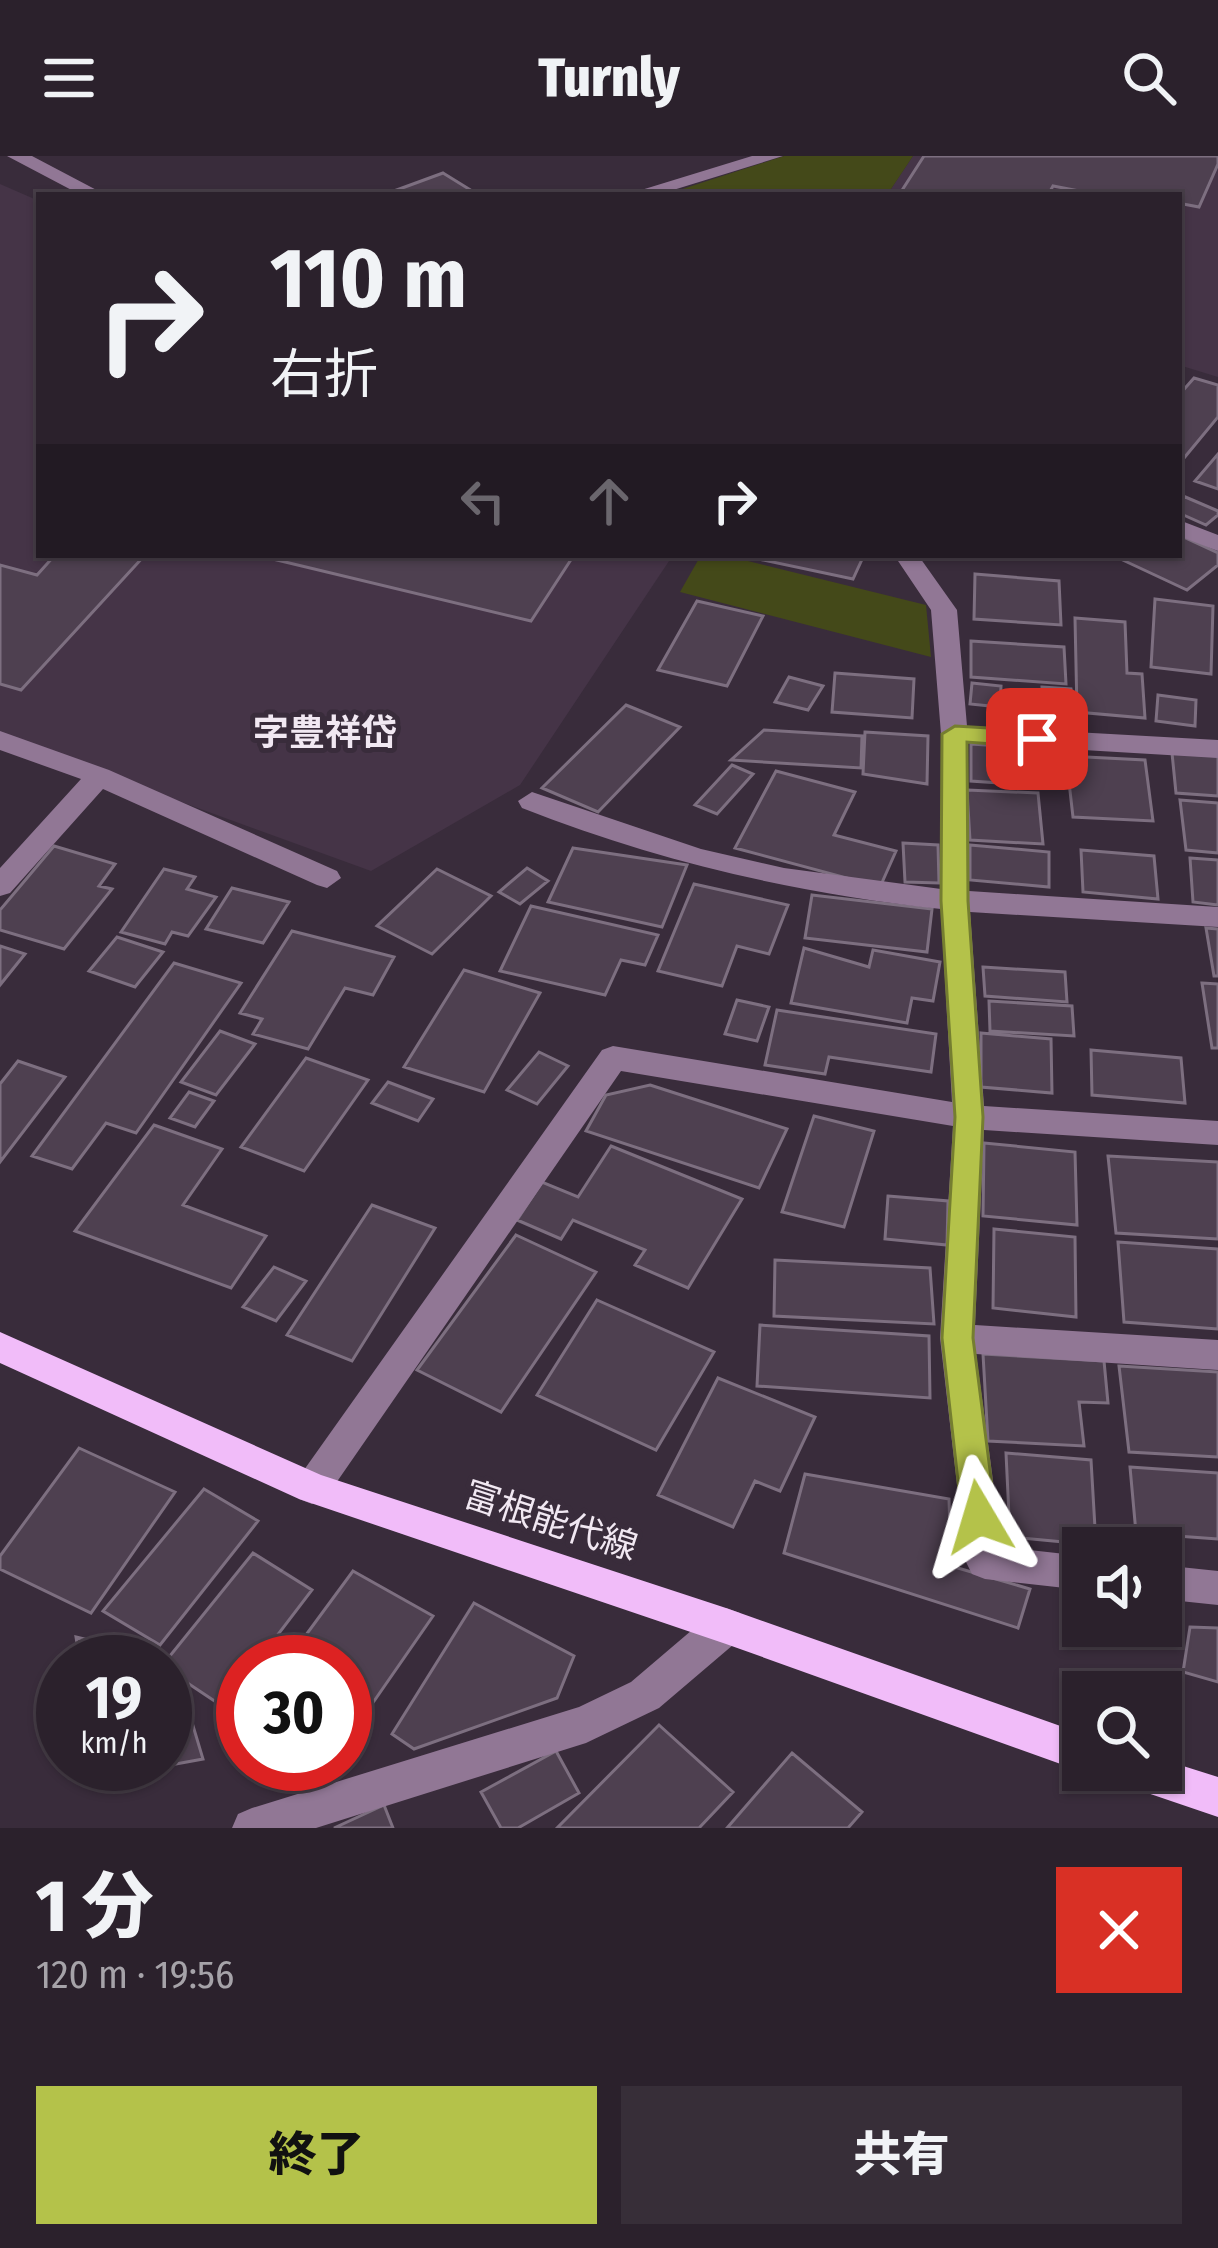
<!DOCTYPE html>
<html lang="ja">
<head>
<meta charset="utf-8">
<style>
	body { margin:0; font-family:"Fira Sans Condensed","Noto Sans JP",sans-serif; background:#372e38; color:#f1f3f6; height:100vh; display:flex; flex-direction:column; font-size:45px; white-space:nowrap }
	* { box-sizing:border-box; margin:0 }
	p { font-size:39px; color:#a6a3a9 }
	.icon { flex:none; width:66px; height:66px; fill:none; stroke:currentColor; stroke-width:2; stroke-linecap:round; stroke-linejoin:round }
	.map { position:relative; height:1672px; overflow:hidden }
	.panel { display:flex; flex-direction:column; background:#2b212c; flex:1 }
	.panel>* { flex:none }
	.top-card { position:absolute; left:36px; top:36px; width:1146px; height:366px; border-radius:0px; box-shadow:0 3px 9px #0004,0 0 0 3px #473e48; background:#2b212c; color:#f1f3f6; overflow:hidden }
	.fabs { position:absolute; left:1062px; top:1371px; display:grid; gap:24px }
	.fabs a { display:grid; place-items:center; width:120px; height:120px; border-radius:0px; background:#2b212c; box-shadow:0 3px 9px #0004,0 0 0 3px #473e48; font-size:60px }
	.speed { position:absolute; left:36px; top:1479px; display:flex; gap:24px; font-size:60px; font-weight:700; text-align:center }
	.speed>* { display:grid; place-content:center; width:156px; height:156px; border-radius:50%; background:#2b212c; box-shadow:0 3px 9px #0004,0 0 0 3px #473e48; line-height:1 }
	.speed small { font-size:30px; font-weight:400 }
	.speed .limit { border:18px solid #d22; background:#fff; color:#111 }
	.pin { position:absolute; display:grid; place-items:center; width:102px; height:102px; color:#fff; margin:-51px; border-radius:24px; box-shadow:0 6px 18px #0006 }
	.me { position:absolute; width:132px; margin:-66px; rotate:353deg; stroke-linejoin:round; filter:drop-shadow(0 0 9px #0008) }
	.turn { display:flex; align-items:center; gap:42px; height:252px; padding:0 36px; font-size:54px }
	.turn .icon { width:156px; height:156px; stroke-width:2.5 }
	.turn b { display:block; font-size:84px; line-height:102px }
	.lanes { display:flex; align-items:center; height:114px; padding:0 36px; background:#0003; justify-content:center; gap:60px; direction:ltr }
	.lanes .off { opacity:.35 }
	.round { display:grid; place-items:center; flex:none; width:126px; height:126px; border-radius:0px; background:#372e38 }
	.summary { display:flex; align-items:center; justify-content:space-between; height:204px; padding:0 36px }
	h1 { font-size:72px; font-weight:800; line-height:90px }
	.cta { display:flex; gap:24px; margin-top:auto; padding:24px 36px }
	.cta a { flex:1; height:138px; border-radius:0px; background:#b4c24a; color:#111; font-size:48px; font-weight:800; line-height:138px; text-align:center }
	.cta a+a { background:#372e38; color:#f1f3f6 }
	header { display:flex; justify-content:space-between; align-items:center; height:156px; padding:0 36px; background:#2b212c; font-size:54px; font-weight:800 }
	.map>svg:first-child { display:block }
	.built { fill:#453447 }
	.green { fill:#444919 }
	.building { fill:#4e4050; stroke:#7d6f80; stroke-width:3 }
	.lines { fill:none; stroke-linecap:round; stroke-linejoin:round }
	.minor { fill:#917795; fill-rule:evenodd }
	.major { fill:#f1bcf9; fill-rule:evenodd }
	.route { fill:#b4c24a; stroke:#757e30; stroke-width:3 }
	.labels { text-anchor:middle; stroke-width:10; stroke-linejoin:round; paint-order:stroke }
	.quarter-label { font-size:36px; font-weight:bold; fill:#f1e8f2; stroke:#392c3b }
	.near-street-label { font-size:36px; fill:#f1e8f2; stroke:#392c3b }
</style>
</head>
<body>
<header><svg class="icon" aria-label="menu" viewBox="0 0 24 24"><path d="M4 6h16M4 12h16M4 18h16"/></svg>Turnly<svg class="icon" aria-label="search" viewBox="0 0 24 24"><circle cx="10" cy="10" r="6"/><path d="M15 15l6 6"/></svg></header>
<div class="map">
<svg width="1218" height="1672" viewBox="0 0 1218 1672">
	<rect width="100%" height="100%" fill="#392c3b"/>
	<path class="built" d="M913,0H1218V221L1179,209V39H887Z
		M0,28L39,45V399H673L520,629L371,715L0,580Z"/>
	<path class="green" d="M784,0H913L887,39H664Z
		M701,399H724L926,449L931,501L680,436Z"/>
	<path class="building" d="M924,0H1218V8L1199,51L1183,48L1181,54L1179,39H1100L1053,30L1048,39H899Z
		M443,17L477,38L383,39Z
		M1194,222L1218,229V261L1184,302L1179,301V239Z
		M1218,298V333L1195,325Z
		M1183,340L1218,355V359L1206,369L1179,357Z
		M1179,379L1218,397V409L1187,434L1112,399H1179Z
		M55,399H145L21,534L0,528V409L37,419Z
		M256,399H574L531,465Z
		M740,399H864L853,423Z
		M975,418L1059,425L1061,469L974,463Z
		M1155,443L1213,450L1211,518L1151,511Z
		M697,445L763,460L727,530L658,514Z
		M1075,462L1125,466L1127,517L1142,518L1145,562L1077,556Z
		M971,485L1064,491L1066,528L971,521Z
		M835,517L914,523L912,562L832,556Z
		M789,521L823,530L808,554L775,546Z
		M972,527L1001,530L1000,551L970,548Z
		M1042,531L1071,533L1074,566L1044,564Z
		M1158,539L1196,544L1195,570L1156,565Z
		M626,549L680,571L598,656L542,632Z
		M764,574L862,580L861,612L731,604Z
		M865,576L928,580L927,628L863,618Z
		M971,588L1055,594L1057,631L971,625Z
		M1172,597L1218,600V640L1176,637Z
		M1066,600L1145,604L1153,665L1073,661Z
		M732,609L753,618L717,658L695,649Z
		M776,615L855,636L834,679L896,695L880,731L735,692Z
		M967,634L1038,637L1043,688L970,684Z
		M1180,644L1218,647V697L1186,694Z
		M903,687L938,689L939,727L905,726Z
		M970,689L1049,696V731L970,724Z
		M54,690L115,708L99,730L112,733L64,793L0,774V754Z
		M573,692L687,709L662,771L548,746Z
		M1081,694L1154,700L1158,743L1083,736Z
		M1190,702L1218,704V749L1193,746Z
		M527,712L548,725L520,748L499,736Z
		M164,713L195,721L187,733L216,741L188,780L172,776L165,788L121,776Z
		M437,713L491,740L432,798L377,770Z
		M694,728L788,749L769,798L737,790L722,830L658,815Z
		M232,732L289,746L263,787L206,773Z
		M812,739L932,753L927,796L805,782Z
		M531,750L658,779L645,809L621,804L605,839L500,815Z
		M1206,772L1218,773V820H1214Z
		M292,775L394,801L373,839L345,832L308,893L253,878L262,863L240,857Z
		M117,781L163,796L135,831L89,815Z
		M0,790L25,798L0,829Z
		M804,792L869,811L873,794L940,806L933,845L912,842L907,867L791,847Z
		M174,807L241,827L136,977L106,967L72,1013L32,1000Z
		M983,811L1065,816L1067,846L985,840Z
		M464,814L540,837L484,936L404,911Z
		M1202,827L1218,828V892H1212Z
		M737,844L769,851L757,885L725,878Z
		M989,845L1072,850L1074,880L990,875Z
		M777,854L936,878L931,916L829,901L825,918L765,909Z
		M220,875L255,888L216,939L181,926Z
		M981,877L1051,883L1052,937L981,931Z
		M1091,894L1181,902L1185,947L1092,939Z
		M539,896L568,910L537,948L507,934Z
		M306,902L368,924L304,1015L241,991Z
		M18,905L65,921L0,1006V928Z
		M388,926L433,943L418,965L372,947Z
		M650,929L787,973L759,1032L586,975L606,939Z
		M189,936L214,945L195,971L170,962Z
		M814,960L874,975L844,1071L782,1056Z
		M154,969L222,993L183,1049L266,1080L231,1132L75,1075Z
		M984,987L1075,996L1077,1069L983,1060Z
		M611,990L742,1043L688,1132L635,1109L645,1094L573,1064L561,1083L517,1064L542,1026L578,1041Z
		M1108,1000L1218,1006V1083L1116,1077Z
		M888,1040L948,1045L947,1089L885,1083Z
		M372,1049L435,1072L352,1205L287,1179Z
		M994,1073L1075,1081L1076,1161L993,1152Z
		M516,1079L596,1116L501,1256L417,1214Z
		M1118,1086L1218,1093V1173L1124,1166Z
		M775,1104L930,1112L934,1168L774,1160Z
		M274,1111L306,1125L276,1165L243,1151Z
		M597,1144L714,1196L656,1294L537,1239Z
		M760,1169L929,1180L930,1242L757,1230Z
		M983,1198L1104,1205L1108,1247L1079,1246L1084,1290L988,1285Z
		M1119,1210L1218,1216V1301L1129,1296Z
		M718,1222L815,1261L780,1335L755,1325L733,1371L658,1339Z
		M79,1292L175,1336L91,1457L0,1413V1400Z
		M1006,1297L1091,1304L1096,1389L1010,1381Z
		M1130,1311L1218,1317V1383L1136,1377Z
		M805,1318L949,1343L951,1410L1030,1433L1018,1472L784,1397Z
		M204,1333L258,1365L160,1489L103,1455Z
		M253,1397L312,1434L257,1506H243V1524L222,1550L165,1512V1506Z
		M353,1415L433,1460L345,1587V1506H286Z
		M474,1447L574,1500L557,1542L414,1593L392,1578Z
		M1190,1471L1218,1472V1526L1183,1516Z
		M76,1481L105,1488L136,1506H80Z
		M165,1523L182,1533L203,1603L99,1622L97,1608H165Z
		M659,1569L733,1636L699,1672H557Z
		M556,1595L579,1637L518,1672H501L481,1636Z
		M792,1597L862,1656L848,1672H727Z
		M384,1649L393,1672H334Z"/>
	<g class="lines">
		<path class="minor" d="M7,0H32L106,39H81Z
			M752,0H783L657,39H625Z
			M1179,364L1218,379V395L1179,380Z
			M894,399H918L957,454L967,570L1218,584V602L967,587L969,735L1218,751V771L970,756L984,950L1218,965V989L984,974L975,1169L1218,1184V1214L976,1198L1002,1391L1083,1400V1434L985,1423L972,1418L966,1406L940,1182L953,970L621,915L325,1343L312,1348L299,1343L294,1332L299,1321L602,894L613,890L952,946L941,753C795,737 659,706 522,652L518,645L532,636L701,693L784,712L941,733V578L931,454Z
			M0,575L109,614L337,715L341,722L327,732L317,729L103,633L10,737L0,740V712L81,623L0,594Z
			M1161,1409L1218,1415V1449L1161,1443Z
			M726,1452L740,1457L745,1470L740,1483L659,1552L586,1587L316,1672H232L238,1658L252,1652L579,1551L631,1526L712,1457Z"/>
		<path class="major" d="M0,1176L321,1319L726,1452L1083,1578V1614H1089L1083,1616L726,1488L299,1343L0,1207Z
			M1161,1603L1218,1621V1661L1121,1628L1115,1614H1161Z"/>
	</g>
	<path class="route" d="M955,570L1037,575L1049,583L1037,591L967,586L968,745L983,961L973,1182L996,1361L991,1372L979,1376L967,1372L962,1361L942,1182L955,961L941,745L942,578Z"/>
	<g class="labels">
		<g class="quarter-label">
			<text x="325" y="589">字豊祥岱</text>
		</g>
		<g class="near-street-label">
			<text transform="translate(551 1364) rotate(18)" y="13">富根能代線</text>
		</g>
	</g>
</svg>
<div class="fabs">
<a><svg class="icon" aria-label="sound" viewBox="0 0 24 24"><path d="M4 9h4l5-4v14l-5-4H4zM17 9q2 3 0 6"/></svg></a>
<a><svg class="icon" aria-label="search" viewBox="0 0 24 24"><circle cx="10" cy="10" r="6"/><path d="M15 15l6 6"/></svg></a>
</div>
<div class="speed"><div>19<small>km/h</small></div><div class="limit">30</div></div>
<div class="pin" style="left:1037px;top:583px;background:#d93025"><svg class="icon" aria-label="arrive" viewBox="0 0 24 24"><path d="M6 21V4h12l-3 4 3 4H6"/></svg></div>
<svg class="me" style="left:979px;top:1361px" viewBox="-20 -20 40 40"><path d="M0-17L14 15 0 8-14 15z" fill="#b4c24a" stroke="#fff" stroke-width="4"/></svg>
<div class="top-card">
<div class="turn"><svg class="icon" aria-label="right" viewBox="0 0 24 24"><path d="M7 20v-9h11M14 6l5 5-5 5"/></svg><div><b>110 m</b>右折</div></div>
<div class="lanes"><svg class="icon off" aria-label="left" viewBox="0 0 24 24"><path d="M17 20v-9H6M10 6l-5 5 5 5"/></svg><svg class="icon off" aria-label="ahead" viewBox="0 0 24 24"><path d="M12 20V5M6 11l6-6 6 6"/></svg><svg class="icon" aria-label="right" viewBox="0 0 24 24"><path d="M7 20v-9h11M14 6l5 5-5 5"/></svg></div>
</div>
</div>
<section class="panel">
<div class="summary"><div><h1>1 分</h1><p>120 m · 19:56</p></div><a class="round" style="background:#d93025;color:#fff"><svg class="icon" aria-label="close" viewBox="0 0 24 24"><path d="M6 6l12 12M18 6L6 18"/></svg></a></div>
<div class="cta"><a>終了</a><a>共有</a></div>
</section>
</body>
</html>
